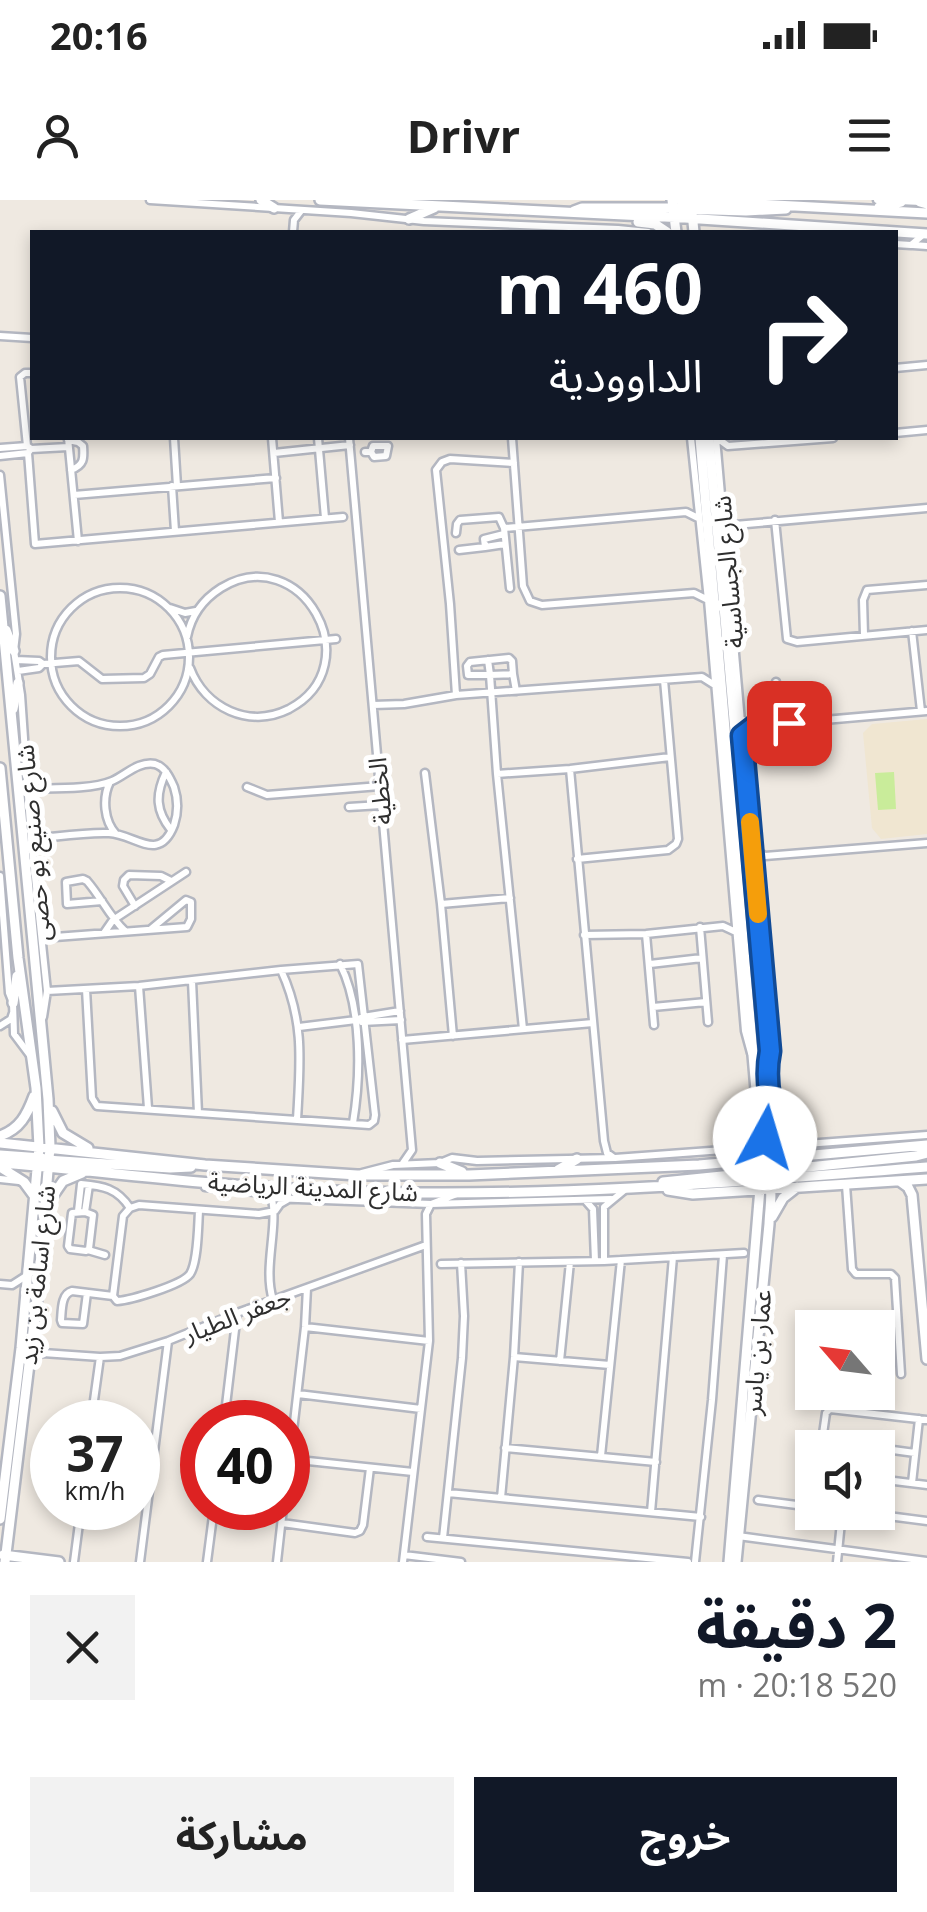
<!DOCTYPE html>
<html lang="ar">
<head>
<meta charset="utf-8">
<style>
	body { margin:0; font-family:"Open Sans","Noto Sans Arabic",sans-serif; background:#f2f2f2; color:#222; direction:rtl; height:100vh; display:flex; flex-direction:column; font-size:38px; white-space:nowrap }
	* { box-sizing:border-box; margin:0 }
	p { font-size:32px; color:#767676 }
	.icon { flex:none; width:55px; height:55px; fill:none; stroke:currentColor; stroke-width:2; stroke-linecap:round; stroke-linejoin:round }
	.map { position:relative; height:1362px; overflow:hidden; direction:ltr }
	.drawer { display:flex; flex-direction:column; background:#fff; flex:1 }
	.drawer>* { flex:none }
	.hud { position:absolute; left:30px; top:30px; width:868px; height:210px; border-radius:0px; box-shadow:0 5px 15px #0003; direction:rtl; background:#111827; color:#fff; overflow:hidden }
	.needle { width:65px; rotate:298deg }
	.fabs { position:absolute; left:795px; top:1110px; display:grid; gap:20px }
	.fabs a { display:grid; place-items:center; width:100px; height:100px; border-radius:0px; background:#fff; box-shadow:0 5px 15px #0003; font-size:50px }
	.speed { position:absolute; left:30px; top:1200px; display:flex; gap:20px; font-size:50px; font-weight:700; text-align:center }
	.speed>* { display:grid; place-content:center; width:130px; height:130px; border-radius:50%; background:#fff; box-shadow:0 5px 15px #0003; line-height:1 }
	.speed small { font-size:25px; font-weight:400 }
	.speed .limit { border:15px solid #d22; background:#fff; color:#111 }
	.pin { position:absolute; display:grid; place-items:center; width:85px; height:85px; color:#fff; margin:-42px; border-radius:20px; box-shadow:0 5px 15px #0006 }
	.me { position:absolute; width:110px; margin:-55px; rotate:6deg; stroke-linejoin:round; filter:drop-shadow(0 0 8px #0008) }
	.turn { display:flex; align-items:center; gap:35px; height:210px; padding:0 30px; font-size:45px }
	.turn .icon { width:130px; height:130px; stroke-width:2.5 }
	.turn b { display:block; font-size:70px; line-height:85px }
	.round { display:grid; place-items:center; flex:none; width:105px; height:105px; border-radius:0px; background:#f2f2f2 }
	.headline { display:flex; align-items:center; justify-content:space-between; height:170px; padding:0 30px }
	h1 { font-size:60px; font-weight:700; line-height:75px; color:#111827 }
	.primary-button { display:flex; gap:20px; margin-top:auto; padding:20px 30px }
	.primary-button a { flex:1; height:115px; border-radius:0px; background:#111827; color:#fff; font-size:40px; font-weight:700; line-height:115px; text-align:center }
	.primary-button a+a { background:#f2f2f2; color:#222 }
	.status { display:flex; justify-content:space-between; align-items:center; height:70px; padding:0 50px; background:#fff; direction:ltr }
	.status svg { height:28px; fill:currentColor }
	header { display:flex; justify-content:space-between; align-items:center; height:130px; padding:0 30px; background:#fff; font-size:45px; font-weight:700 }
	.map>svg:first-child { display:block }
	.education { fill:#f0e6d1 }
	.pitch { fill:#c9ec9a }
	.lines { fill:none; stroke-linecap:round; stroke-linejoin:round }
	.street-casing { stroke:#b4b7c1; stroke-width:11 }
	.secondary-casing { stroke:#b4b7c1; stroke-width:14 }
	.street { stroke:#fff; stroke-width:6 }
	.secondary { stroke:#fff; stroke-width:9 }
	.route-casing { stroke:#114b97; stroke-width:25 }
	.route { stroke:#1a73e8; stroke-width:18 }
	.slow { stroke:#f59e0b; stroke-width:18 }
	.labels { text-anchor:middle; stroke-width:10; stroke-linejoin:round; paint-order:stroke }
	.street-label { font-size:25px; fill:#2e2e2e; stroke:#fff }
</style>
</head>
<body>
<div class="status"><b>20:16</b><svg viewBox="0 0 49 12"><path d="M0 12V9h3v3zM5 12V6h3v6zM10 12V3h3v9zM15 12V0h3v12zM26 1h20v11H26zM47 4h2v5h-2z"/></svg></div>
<header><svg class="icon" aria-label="menu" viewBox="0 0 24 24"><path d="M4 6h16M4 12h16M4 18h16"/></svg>Drivr<svg class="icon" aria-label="person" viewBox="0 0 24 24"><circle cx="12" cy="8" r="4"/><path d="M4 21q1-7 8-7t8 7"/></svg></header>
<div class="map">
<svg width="927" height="1362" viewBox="0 0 927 1362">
	<rect width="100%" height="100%" fill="#efe9e1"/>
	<path class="education" d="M927,519V634L881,639L872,628L863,533L872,524Z"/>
	<path class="pitch" d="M894,572L896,609L878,610L875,573Z"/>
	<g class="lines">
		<defs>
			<path id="street" d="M150,0L351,13L424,21L618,29L648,32
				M877,0L921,2
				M293,32L294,20L301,11
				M895,44L911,45L924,34
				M913,45L927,46
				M0,136L32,138
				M895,168L927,165
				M32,173H25L20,177L27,246L31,249L28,253L35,344L343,317
				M895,233L927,230
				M68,238L78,341
				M174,238L177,286
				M272,238L279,322
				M318,238L325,318
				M349,238L412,950L403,963
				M512,238L523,386L530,401L542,405L694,393L708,400
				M691,238L708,400L745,831L751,853
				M716,238L770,851L768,859
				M717,238L728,246L833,238
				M68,240L78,242L83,246C84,259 84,265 71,270
				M0,248L27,246
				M31,249L68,247
				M365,252H371L374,257L386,256L388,246H373L371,252
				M274,253L350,245
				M0,256L28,253
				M0,275L16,434L14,451L21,495L31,639L47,791L43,817
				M172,286L175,331
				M74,295L276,278
				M723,318L735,325L927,308
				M775,320L787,439L797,442L927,430
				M504,328L510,388
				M456,333L457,324L460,320L499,317L504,328L686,312L698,318
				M504,334L484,339L485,347L505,344
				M459,350L485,347
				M51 457a69 69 0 1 1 138 0a69 69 0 1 1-138 0Z
				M170,408L185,413L196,411
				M912,431L921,511
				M864,435L863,400L867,390L927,385
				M187,437C191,416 202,400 221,388C301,339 372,465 289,509C249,529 205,508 190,468
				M16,460L39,461L43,464L79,461L102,479L144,478L150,474L159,457L163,455L336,439
				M488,460L490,475H468L467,466L470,462L509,458L512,461L513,474
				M18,471L39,468L43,464
				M776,482L782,523
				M516,491L513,474L490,475L497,574L523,829
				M456,495L450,404L436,270L442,262L450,259L514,263
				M373,505L404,504L456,495L702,477L713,484
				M741,519L755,526L927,511
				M570,569L604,941L607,953L614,958
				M166,572C155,595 156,611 171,630
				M425,573L441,704L453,836
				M497,574L570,569L670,557
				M110,582C102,598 104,621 116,634
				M247,587L267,595L380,586
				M27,589C51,588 90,590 112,581C126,575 138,561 155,564C165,567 170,578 174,587C178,599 178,613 174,625C159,664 135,634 109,633C83,632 56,637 31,639
				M349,607L381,605
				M753,649L765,656L927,643
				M577,659L668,650L676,644L678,639L664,480
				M0,676L9,793L13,803L14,834L32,858
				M102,701L67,704L66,682L83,679L87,681C101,697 109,716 125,731
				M441,704L510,698
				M135,706L123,686L124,680L129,675L161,676L171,681
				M700,727L708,822
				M104,733L113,720L186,672
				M646,734L654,825
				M584,735L646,734L723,726L738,733
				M42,738L187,727L191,719V702L186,700L151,729
				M340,764C362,808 361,875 353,923
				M650,764L702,758
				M281,770C305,822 300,864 297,920
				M192,781L198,913
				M139,786L148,908
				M47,791L139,786L281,770L358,764L375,915L374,921L369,925L97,906L92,898L86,789
				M653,807L706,802
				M362,822L401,820
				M0,826L11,819L13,813
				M299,827L356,820L363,817L400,811
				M402,840L593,823
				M362,973L393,965L440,963L452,958L477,961L615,958L927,935
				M0,979L19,981
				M846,985L852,1069L856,1074H891L895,1078L901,1174
				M205,987L263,993L272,998L324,1000L431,1004L611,999
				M272,998C278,1031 263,1068 273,1100
				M585,1000L593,1009L595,1061
				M130,1008L123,1016L113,1096L117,1101C131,1100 182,1085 190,1074C198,1062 198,1026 199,1011
				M130,1008L139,1005L259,1014L275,1011L280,1004L287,1000
				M78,1011L81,984C103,986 117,988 130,1008
				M85,1012L72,1013L68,1046L70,1049L86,1051L89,1049L93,1015L85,1012L89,985
				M88,1050L105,1055
				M604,1061V1007L627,988
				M441,1064L604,1061L744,1053
				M0,1084L12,1085L26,1076
				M87,1093L83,1124L62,1123L61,1120C62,1110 61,1094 72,1091L113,1096
				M882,1125L897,1117
				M305,1127L429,1141
				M514,1157L610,1165
				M560,1161L570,1062
				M30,1162L34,1157L43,1153L100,1157L120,1156L168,1141L237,1113L426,1045
				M298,1194L421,1209
				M91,1222L100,1157
				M224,1222L237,1113
				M822,1241L873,1248
				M505,1248L656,1262
				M821,1248L826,1213L830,1209L927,1220
				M878,1248L915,1253
				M601,1256L621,1060
				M289,1259L413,1272
				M288,1274L305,1127L307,1088
				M878,1279L927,1285
				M912,1283L919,1219
				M448,1293L701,1317
				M501,1298L514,1157L519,1062
				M758,1300L812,1307
				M651,1312L673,1057
				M857,1312L927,1321
				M282,1323L355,1333L360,1331L363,1325L370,1268
				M738,1336L927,1361
				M427,1337L688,1362
				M443,1338L462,1158L464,1116L461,1063
				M404,1355L461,1362
				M74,1362L81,1308
				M140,1362L168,1141
				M207,1362L214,1308
				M277,1362L283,1308
				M403,1362L429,1141L426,1014L431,1004L457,994
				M695,1362L712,1200L723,1055
				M837,1362L842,1312"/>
			<path id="secondary" d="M261,0L274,8
				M320,0L685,18L927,34
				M672,0L676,32
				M680,0L927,13
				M920,2L927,4
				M879,7L901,2
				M574,11L582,8H683
				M692,13L694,32
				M675,18L676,12L681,9L746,11L786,9
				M409,19L434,8
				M638,22L655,24L667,32
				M700,238L756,890C755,917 758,938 731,951
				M709,238L752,722L769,895L778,924L788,937L802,945
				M0,396L48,899L50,947L38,1090L5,1362
				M6,430L14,451
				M13,509L18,483
				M0,568L18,758L36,888L39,947L21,1148L0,1319
				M13,803L17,776
				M52,911L63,933L88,948
				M754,925L758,935L765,938L772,935L778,924
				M0,936C20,929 27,915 34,896
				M0,943L205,965L357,975H469L699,965L927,945
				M0,955L42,958
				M46,960L170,968L191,967
				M0,963C111,972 222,987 334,991C532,999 730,983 927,967
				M440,963L462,972
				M0,967L24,982L35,997
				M558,970L577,959
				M663,982L732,975L737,972V968L729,962
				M901,982L908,987L912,995L927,1159
				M668,990L693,994L927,979
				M47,1004L63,981L82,973
				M772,1017L783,998L797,987
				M3,1355L59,1362
				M729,1362L761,976L769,971L916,956L927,953
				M736,1362L769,1024C770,996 779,974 747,962"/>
		</defs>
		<use href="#street" class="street-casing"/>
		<use href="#secondary" class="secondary-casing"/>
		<use href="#street" class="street"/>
		<use href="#secondary" class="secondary"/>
	</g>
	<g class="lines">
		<defs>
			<path id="route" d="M765,938L772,935L778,924C768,899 765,876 770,851L742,536L755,526L789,523"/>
		</defs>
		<use href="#route" class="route-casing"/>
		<use href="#route" class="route"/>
		<path class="slow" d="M750,622L758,714"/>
	</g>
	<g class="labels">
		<g class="street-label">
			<text transform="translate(728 372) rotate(-95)" y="9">شارع الجساسية</text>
			<text transform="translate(380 591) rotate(-95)" y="9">الخطية</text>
			<text transform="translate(33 643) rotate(-95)" y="9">شارع صنيع بو حصى</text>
			<text transform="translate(313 987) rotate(3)" y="9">شارع المدينة الرياضية</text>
			<text transform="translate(37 1075) rotate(-84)" y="9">شارع اسامة بن زيد</text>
			<text transform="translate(237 1115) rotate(-21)" y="9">جعفر الطيار</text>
			<text transform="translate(757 1152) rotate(-85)" y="9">عمار بن ياسر</text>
		</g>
	</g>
</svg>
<div class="fabs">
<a><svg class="needle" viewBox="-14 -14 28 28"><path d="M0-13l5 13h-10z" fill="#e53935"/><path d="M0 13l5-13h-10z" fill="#767676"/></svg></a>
<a><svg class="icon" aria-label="sound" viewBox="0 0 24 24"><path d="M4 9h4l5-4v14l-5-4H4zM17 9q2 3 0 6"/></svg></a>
</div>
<div class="speed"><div>37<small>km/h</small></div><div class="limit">40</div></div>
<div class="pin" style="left:789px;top:523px;background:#d93025"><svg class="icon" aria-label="arrive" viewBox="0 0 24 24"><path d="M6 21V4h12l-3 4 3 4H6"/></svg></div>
<svg class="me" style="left:765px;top:938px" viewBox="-20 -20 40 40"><circle r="19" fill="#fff"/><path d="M0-13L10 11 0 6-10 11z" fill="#1a73e8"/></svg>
<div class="hud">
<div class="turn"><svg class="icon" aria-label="right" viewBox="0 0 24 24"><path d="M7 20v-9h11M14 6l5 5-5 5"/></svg><div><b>460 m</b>الداوودية</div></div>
</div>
</div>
<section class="drawer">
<div class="headline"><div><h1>2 دقيقة</h1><p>520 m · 20:18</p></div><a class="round"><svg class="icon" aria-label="close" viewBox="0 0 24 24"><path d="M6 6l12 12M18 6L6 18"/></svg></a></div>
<div class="primary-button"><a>خروج</a><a>مشاركة</a></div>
</section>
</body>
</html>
